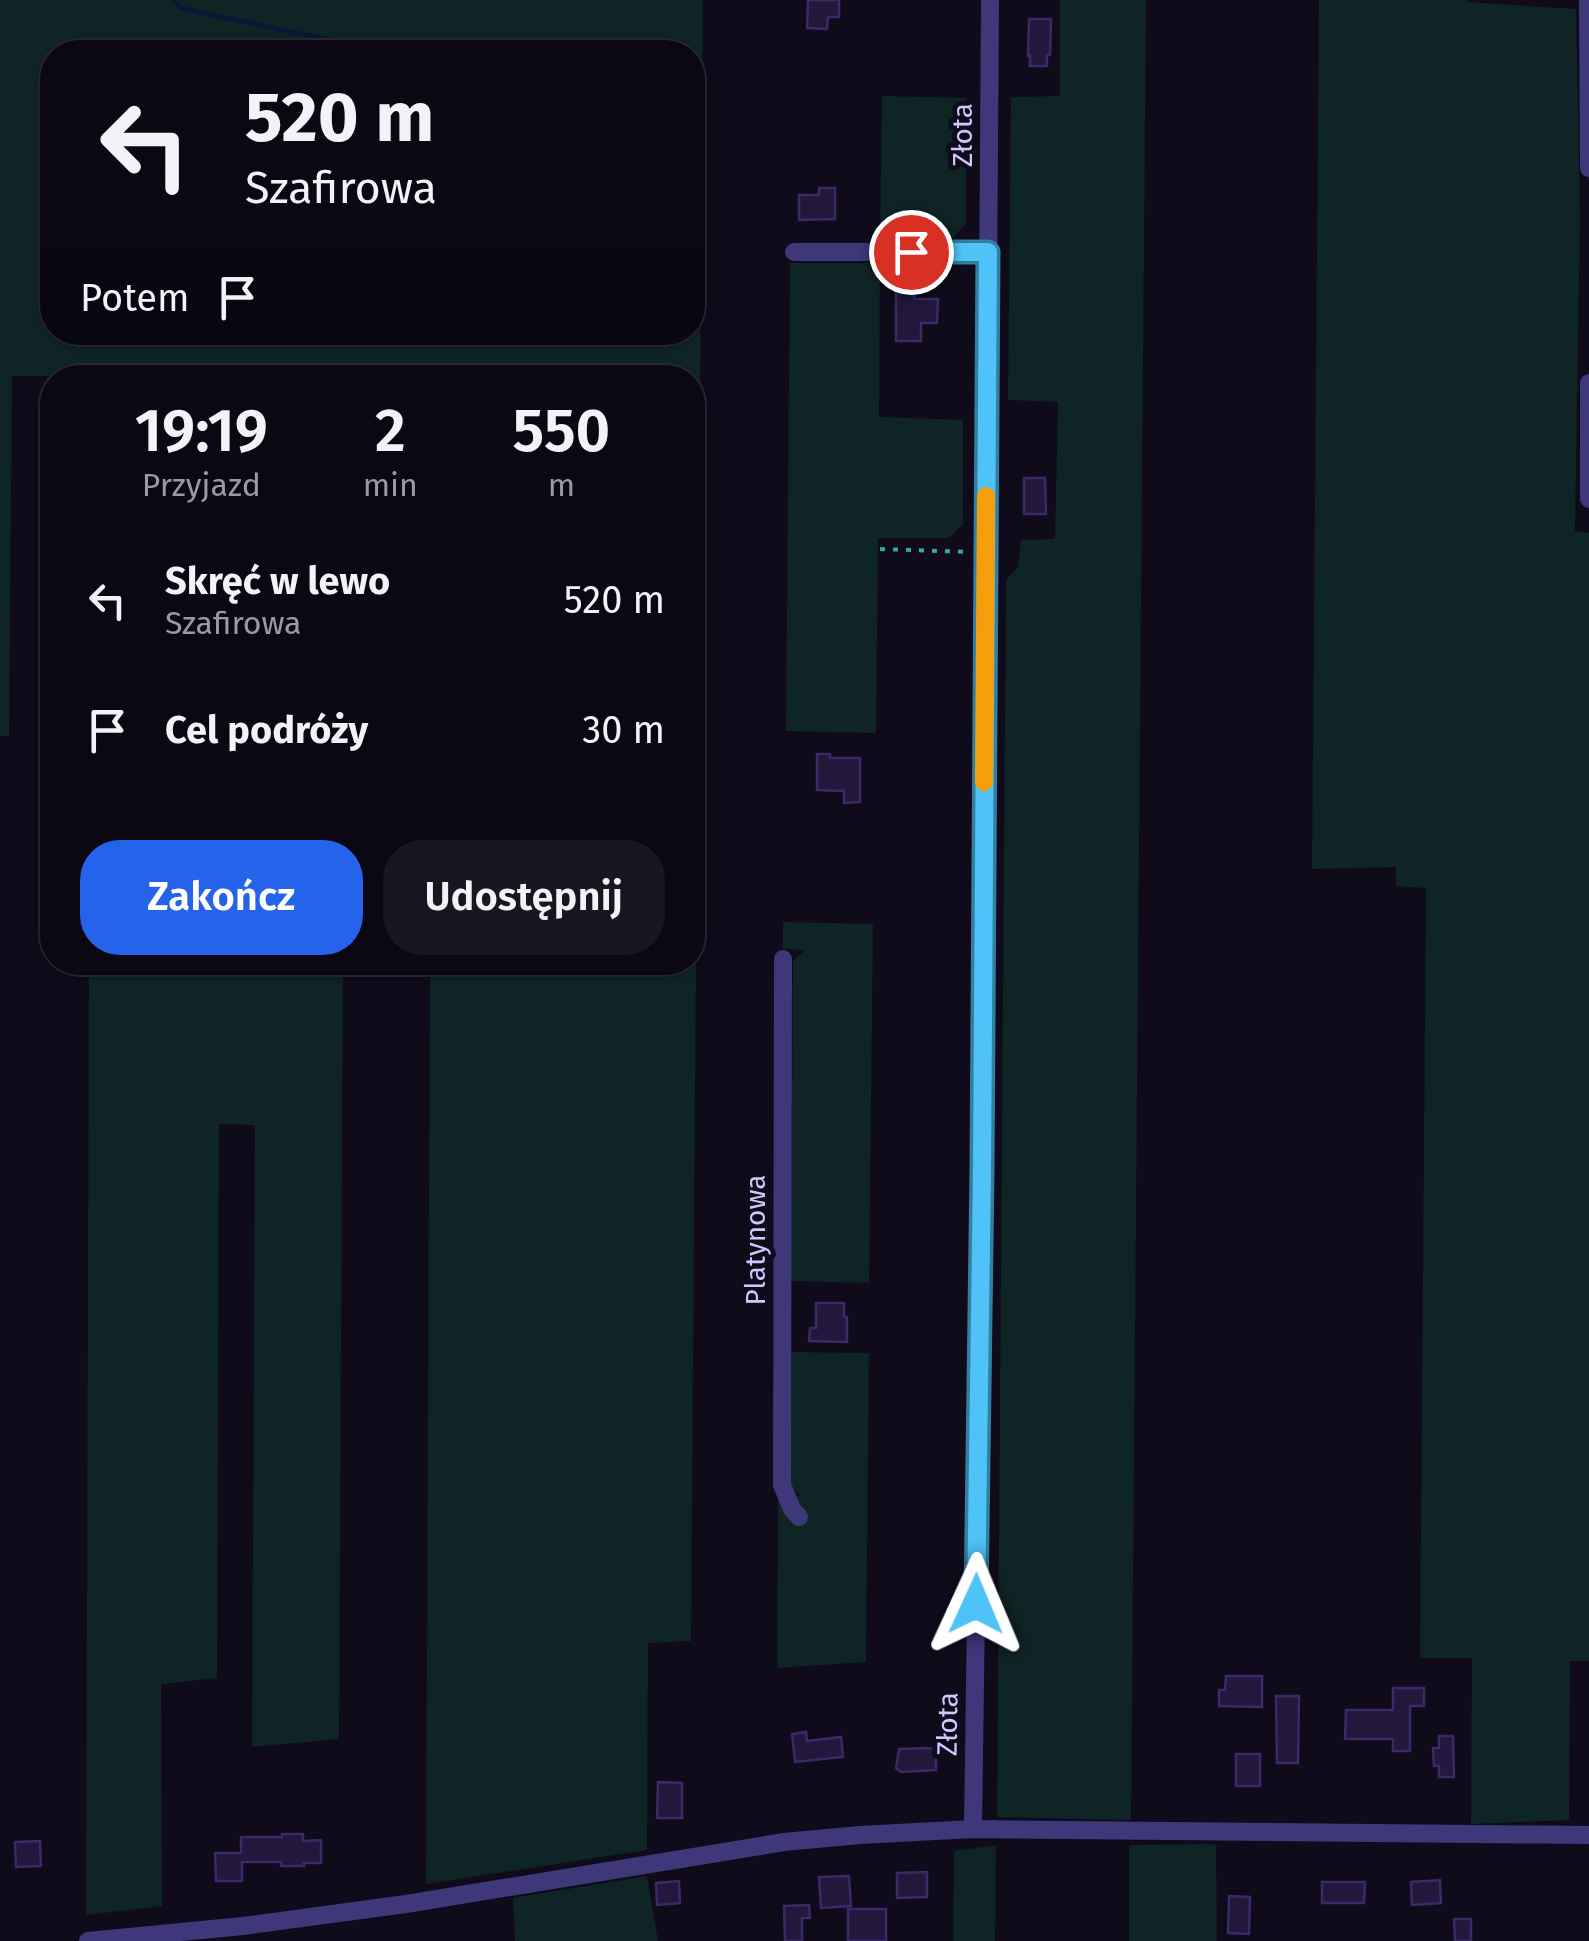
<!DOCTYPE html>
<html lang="pl">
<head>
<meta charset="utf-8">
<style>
	body { margin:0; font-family:"Fira Sans",sans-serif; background:#191622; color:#f1f3f6; height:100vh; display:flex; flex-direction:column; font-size:38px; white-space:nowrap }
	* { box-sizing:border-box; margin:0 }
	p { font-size:32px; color:#9a9aa0 }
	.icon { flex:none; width:55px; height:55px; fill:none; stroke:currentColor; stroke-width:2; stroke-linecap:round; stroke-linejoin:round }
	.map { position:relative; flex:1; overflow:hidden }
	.side { position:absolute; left:40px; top:365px; width:665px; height:610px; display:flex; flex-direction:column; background:#0b0814; border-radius:40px; box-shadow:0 2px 8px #0004,0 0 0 2px #2b2934 }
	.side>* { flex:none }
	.banner { position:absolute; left:40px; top:40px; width:665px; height:305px; border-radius:40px; box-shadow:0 2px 8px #0004,0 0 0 2px #2b2934; background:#0b0814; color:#f1f3f6; overflow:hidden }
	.pin { position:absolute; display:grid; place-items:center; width:85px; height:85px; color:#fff; margin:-42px; border:5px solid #fff; border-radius:50%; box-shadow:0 2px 10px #0007 }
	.me { position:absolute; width:110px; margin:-55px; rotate:1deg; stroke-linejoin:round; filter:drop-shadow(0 0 8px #0008) }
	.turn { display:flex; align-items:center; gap:35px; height:210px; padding:0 40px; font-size:45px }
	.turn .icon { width:130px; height:130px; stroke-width:2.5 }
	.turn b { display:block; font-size:70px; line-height:85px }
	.then { display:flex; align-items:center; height:95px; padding:0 40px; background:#0003; gap:20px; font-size:38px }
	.eta { display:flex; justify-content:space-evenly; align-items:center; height:170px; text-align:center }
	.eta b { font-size:60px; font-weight:600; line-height:70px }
	.button { display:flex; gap:20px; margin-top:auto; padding:20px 40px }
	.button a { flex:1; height:115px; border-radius:40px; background:#2563eb; color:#fff; font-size:40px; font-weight:600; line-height:115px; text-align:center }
	.button a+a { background:#191622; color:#f1f3f6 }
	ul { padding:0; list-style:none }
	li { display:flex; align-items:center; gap:30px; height:130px; padding:0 40px }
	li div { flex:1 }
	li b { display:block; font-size:38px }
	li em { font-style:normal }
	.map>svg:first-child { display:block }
	.green { fill:#0f2425; fill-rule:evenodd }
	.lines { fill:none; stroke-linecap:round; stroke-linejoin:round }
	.stream { stroke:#091736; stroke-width:5 }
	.building { fill:#21183b; stroke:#3a2a67; stroke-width:2.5 }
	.path { stroke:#2fa9a9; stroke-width:4; stroke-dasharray:5 8; stroke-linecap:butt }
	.minor { stroke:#3e3779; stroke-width:18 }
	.route-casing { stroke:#337fa1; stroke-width:25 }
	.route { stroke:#4fc3f7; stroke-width:18 }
	.slow { stroke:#f59e0b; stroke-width:18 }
	.labels { text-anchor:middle; stroke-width:10; stroke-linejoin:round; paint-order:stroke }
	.street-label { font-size:28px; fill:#d0c7fe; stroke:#0f0b1b }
</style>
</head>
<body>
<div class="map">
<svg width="1589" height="1941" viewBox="0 0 1589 1941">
	<rect width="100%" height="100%" fill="#0f0b1b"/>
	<path class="green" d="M0,0H703L691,1641L648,1643L647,1850L426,1884L430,963L692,962V378L12,376L9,736H0ZM52,52H692V332H52Z
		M1060,0H1146L1131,1820L997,1817L1006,580L1018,567L1021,540L1055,539L1058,402L1008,400L1011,97L1060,96Z
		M1319,0H1466L1467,2L1576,9L1580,219L1575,531L1589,533V1661H1570L1569,1820L1471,1824L1472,1658H1420L1426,888L1396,886V867L1312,869Z
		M882,96L966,98V224L952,238L880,237Z
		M790,263H880L879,417L963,420V524L949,538H878L876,733L786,731Z
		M783,922L873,924L869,1283L791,1281L793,961L805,950L783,949Z
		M89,963H343L339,1739L252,1747L255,1125L219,1124L217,1678L161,1684L162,1906L86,1915Z
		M790,1352L869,1353L866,1662L777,1668L778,1500L801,1496L789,1485Z
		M1216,1844L1217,1941H1129V1845Z
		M996,1845L995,1941H953L954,1851Z
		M647,1876L658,1941H515L513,1898Z"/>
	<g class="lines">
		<path class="stream" d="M174,0L180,8L385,52"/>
	</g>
	<path class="building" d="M808,0H839V17H828L827,29L807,28Z
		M1029,19H1051L1050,55H1047V66H1030V55L1028,56Z
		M819,188H835V219L799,220V195H819Z
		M896,285H914V299H938L937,323H921V341H896Z
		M1024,478H1045L1046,514H1024Z
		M817,754H830V758H860V802L844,803V791L817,790Z
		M816,1303H844V1317H847V1342L809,1341L810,1328H816Z
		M1226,1676H1262V1707L1219,1706V1690H1225Z
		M1393,1688H1424V1706H1410V1751H1393V1739H1345L1346,1710H1393Z
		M1276,1696H1299L1298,1763H1277Z
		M806,1732L807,1741L841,1737L843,1757L795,1762L792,1734Z
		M1439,1736H1453L1454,1777H1439V1766H1434L1433,1748H1439Z
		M925,1748L936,1749V1770L901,1772L896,1768L899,1749Z
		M1236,1754H1260V1786H1236Z
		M658,1782L682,1783V1818H657Z
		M282,1834H303V1841L321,1840V1863H304V1866H281V1862H242V1881H216L215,1853H241V1837H282Z
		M40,1841L41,1866L16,1867L15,1842Z
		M927,1872V1897L897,1898V1873Z
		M849,1876L851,1906L821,1908L819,1877Z
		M1440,1880L1441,1903L1412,1905L1411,1882Z
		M679,1881L680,1903L657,1905L656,1883Z
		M1322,1882H1365L1364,1903H1322Z
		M1229,1896L1250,1897L1249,1934L1228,1933Z
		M809,1905L810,1918H802V1941H785L784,1906Z
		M848,1909H886V1941H848Z
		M1454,1919H1471V1941H1455Z"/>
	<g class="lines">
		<path class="path" d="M880,549L970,552"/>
		<path class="minor" d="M1588,0L1589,168
			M794,252H989
			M1589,499V383
			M783,959L782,1485L792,1509L799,1517
			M973,1829L982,1170L990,0
			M88,1941L243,1926L406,1904L784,1842L860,1835L973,1829L1589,1835"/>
	</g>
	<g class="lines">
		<defs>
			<path id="route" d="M911,252H988L982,1170L976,1604"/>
		</defs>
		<use href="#route" class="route-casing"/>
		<use href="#route" class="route"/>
		<path class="slow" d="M984,782L986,496"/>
	</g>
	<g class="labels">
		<g class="street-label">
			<text transform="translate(962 135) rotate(-90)" y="10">Złota</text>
			<text transform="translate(755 1240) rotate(-90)" y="10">Platynowa</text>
			<text transform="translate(947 1724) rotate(-89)" y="10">Złota</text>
		</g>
	</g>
</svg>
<div class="pin" style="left:911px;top:252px;background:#d93025"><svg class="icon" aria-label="arrive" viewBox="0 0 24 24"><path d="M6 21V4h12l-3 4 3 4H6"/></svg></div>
<svg class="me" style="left:976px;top:1604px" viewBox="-20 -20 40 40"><path d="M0-17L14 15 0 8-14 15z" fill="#4fc3f7" stroke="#fff" stroke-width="4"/></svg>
<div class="banner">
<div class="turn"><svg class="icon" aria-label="left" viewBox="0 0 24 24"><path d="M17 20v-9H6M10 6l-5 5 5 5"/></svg><div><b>520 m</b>Szafirowa</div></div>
<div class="then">Potem<svg class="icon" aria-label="arrive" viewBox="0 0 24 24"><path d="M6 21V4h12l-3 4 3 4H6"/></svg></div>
</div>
<section class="side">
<div class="eta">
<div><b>19:19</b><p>Przyjazd</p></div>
<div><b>2</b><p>min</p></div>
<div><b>550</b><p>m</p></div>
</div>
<ul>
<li><svg class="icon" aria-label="left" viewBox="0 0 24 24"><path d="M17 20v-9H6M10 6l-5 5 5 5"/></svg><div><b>Skręć w lewo</b><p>Szafirowa</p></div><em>520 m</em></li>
<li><svg class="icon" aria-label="arrive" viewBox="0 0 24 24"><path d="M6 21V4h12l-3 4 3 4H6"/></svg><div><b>Cel podróży</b></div><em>30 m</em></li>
</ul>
<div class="button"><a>Zakończ</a><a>Udostępnij</a></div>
</section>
</div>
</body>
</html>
